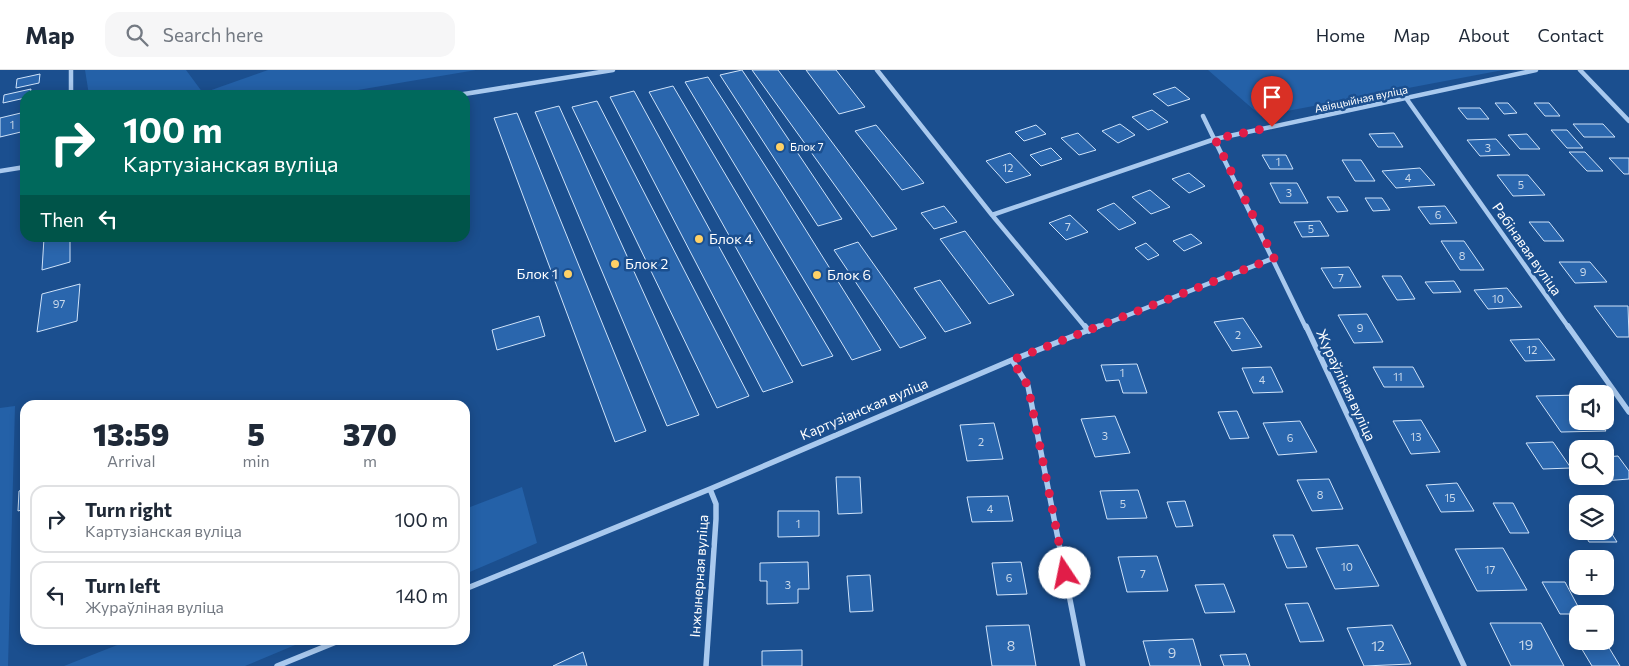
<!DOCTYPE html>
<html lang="en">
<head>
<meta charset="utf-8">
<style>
	body { margin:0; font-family:Commissioner,sans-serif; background:#f6f6f7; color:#1f2937; height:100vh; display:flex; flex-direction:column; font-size:19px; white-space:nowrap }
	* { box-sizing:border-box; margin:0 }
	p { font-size:16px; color:#747a83 }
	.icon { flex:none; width:28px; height:28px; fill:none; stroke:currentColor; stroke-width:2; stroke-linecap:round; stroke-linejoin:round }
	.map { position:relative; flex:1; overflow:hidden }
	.side { position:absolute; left:20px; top:330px; width:450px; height:245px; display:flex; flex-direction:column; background:#fff; border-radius:15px; box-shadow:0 2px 12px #0003 }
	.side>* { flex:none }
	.hud { position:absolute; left:20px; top:20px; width:450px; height:152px; border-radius:15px; box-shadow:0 2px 12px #0003; background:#00695c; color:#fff; overflow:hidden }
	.fabs { position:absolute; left:1569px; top:315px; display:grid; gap:10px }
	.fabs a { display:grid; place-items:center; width:45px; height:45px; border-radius:10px; background:#fff; box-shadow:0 2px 12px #0003; font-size:25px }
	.pin { position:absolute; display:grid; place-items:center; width:42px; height:42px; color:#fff; margin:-51px -21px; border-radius:50% 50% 50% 0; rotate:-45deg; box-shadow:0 0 5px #0007 }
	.pin .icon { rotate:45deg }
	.me { position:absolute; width:55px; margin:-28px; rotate:349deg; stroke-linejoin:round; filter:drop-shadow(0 0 4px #0008) }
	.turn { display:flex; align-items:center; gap:18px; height:105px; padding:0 20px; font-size:22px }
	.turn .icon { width:65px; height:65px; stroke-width:2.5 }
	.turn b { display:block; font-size:35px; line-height:42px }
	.then { display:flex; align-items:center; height:48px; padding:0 20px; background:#0003; gap:10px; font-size:19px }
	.eta { display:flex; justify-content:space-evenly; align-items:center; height:85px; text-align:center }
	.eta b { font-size:30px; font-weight:800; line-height:35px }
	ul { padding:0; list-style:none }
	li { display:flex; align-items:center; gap:15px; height:68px; margin:0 10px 8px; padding:0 10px; border:2px solid #e0e1e3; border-radius:15px }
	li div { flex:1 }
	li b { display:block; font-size:19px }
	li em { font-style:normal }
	header { display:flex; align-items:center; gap:30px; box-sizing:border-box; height:70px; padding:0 25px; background:#fff; border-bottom:1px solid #e0e1e3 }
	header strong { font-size:24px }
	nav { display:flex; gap:28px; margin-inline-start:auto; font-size:18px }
	.search { width:350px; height:45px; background:#f6f6f7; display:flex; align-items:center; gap:12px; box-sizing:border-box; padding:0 18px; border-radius:15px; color:#747a83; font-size:19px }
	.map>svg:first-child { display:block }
	.green { fill:#2461a8 }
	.building { fill:#2a66ad; stroke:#cfe3fa }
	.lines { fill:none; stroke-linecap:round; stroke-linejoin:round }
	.minor-far1 { stroke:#a9c9ee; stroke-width:4.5 }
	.minor { stroke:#a9c9ee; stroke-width:5.5 }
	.route { stroke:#e11d48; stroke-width:9; stroke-dasharray:0 16.2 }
	.poi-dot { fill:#ffd166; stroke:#1b4f8f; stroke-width:2 }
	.labels { text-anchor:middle; stroke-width:5; stroke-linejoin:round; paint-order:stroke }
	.far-street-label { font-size:11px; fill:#fff; stroke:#1b4f8f }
	.number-label { font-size:11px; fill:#cad9ea }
	.far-poi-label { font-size:11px; fill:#fff; stroke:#1b4f8f; text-anchor:start }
	.poi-label { font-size:14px; fill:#fff; stroke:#1b4f8f; text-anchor:start }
	.street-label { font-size:14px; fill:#fff; stroke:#1b4f8f }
	.near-number-label { font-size:14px; fill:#cad9ea }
</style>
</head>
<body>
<header>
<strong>Map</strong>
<div class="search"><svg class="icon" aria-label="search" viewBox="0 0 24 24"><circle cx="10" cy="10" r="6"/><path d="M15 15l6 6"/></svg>Search here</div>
<nav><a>Home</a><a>Map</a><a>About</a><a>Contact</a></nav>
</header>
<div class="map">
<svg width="1629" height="596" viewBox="0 0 1629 596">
	<rect width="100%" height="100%" fill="#1b4f8f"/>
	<path class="green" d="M85,0H186L203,23L268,0H476L328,25H89Z
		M1208,0H1503L1261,46Z
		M15,336L8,596H0V338Z
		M522,417L537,473L465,504V439Z
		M130,570H307L245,596H64Z"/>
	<path class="building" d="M742,0L842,149L818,156L720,5Z
		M752,0H778L897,159L872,167Z
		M806,0H836L865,37L839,44Z
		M40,4L39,13L16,18L17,9Z
		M708,7L782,122L881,280L852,290L685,12Z
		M673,16L833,286L802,296L649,22Z
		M1175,17L1190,29L1168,36L1153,24Z
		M31,19L30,25H25V28L3,33L4,25Z
		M634,21L793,312L763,322L610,27Z
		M597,31L749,326L717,338L572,37Z
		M1495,33H1508L1517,43L1504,44Z
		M1534,33H1549L1560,46H1545Z
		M559,36L699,345L667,356L535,42Z
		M1458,38H1480L1489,49H1467Z
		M1152,40L1168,52L1148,60L1132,47Z
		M25,42V61L0,67V48Z
		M517,43L646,361L615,372L494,48Z
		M1120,54L1135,65L1118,73L1102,61Z
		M1573,54H1603L1615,67H1584Z
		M876,55L924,113L902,120L855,61Z
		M1036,55L1046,64L1024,71L1015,62Z
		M1551,60H1567L1583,78H1567Z
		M1078,63L1096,80L1079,85L1061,68Z
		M1394,63L1403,77H1378L1369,64Z
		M1527,64L1540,79H1520L1508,65Z
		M1496,69L1510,85L1480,86L1467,70Z
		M1051,78L1062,89L1041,96L1030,85Z
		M1569,82H1585L1603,101H1587Z
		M1010,83L1031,105L1006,113L986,91Z
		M1262,85H1286L1293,99H1270Z
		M1609,88H1629V104H1624Z
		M1342,90H1361L1375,111H1355Z
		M1420,98L1435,115L1396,118L1382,101Z
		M1189,103L1205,116L1189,123L1172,109Z
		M1497,105H1528L1545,125L1513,126Z
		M1270,113H1297L1308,133H1280Z
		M1150,120L1170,137L1151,144L1132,127Z
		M1327,127H1339L1348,141L1337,142Z
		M1365,128H1382L1390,140L1373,141Z
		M1114,133L1136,153L1119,160L1097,140Z
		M944,136L957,152L934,159L921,143Z
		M1445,136L1457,153L1430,154L1418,137Z
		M1070,145L1088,162L1066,170L1049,153Z
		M1320,151L1329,166L1302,167L1294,152Z
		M1529,152H1549L1564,171H1544Z
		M965,161L1014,225L989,234L940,169Z
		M1191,164L1202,173L1184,181L1173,171Z
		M44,168H70V192L42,200Z
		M1441,171H1464L1484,200H1460Z
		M858,172L926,268L900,278L834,180Z
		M1146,173L1159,185L1148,190L1135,178Z
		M1559,192H1590L1607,212L1575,213Z
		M1349,197L1361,217L1333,218L1321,198Z
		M1382,206H1401L1415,229L1397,230Z
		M940,210L971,253L945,262L914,218Z
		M1454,211L1461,222L1433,223L1425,212Z
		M80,214L77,251L37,262L42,224Z
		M1507,218L1522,237L1488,239L1474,220Z
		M1594,236H1628L1629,267H1617Z
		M1367,244L1383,272L1354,273L1338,245Z
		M539,246L545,266L497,280L492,260Z
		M1243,248L1262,277L1232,281L1214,252Z
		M1539,269L1555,290L1525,291L1510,270Z
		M1137,294L1147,323H1123L1119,310L1106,311L1101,295Z
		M1271,297L1283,322L1253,323L1242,298Z
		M1373,297H1413L1424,317H1384Z
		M1578,325V351H1599L1606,361L1561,362L1536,326Z
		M1237,341L1249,368L1230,369L1218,342Z
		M1115,346L1130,383L1095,387L1081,349Z
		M1421,350L1440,382L1411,384L1393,351Z
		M1300,351L1317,382L1278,385L1263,353Z
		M994,353L1003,389L967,391L960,355Z
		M1553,372L1571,398L1543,399L1526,373Z
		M1618,386L1629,401V409L1603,411L1600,406H1605V387Z
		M836,407H860L862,443L838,444Z
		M1329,409L1343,439L1312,441L1297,410Z
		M1457,413L1474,441L1441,442L1426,415Z
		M25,419V439L18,441L19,421Z
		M1138,420L1147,448L1107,449L1100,421Z
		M1008,426L1013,451L972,452L967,427Z
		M1185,431L1193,456L1176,457L1167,432Z
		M1493,433H1513L1529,463H1510Z
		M778,441H819V466L778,467Z
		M1605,453L1617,472H1589L1583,461H1605Z
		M1273,465H1293L1307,497L1287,498Z
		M1358,475L1379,516L1335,519L1316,478Z
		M1503,478L1527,520L1477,521L1455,479Z
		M1157,486L1168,521L1127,522L1118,487Z
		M808,492L809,519H798V533L767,534V511H760V493Z
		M1021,492L1027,524L997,525L992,493Z
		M870,505L873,541L850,542L847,506Z
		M1542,512H1565L1582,544H1560Z
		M1224,514L1235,542L1205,543L1195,515Z
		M1308,533L1324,571L1300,572L1285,534Z
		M1490,553H1541L1564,596H1511Z
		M1029,555L1036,596H992L986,556Z
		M1392,555L1411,594L1364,596L1347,558Z
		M1578,560V571H1605L1620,596H1592L1571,561Z
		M1193,569L1201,596H1150L1143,571Z
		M802,580V596H762V581Z
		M583,582L587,596H553Z
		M1246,584L1250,596H1224L1220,585Z"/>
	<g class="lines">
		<path class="minor-far1" d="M71,0V25
			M877,0L992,145L1086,258
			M1580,0L1629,51
			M458,25L613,0
			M1406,28L1569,258
			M1203,46L1306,258
			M0,101L25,97
			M992,145L1215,69L1536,0
			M1095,258L1274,188"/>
		<path class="minor" d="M1085,256L1089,261
			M1306,256L1464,596
			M1568,256L1629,342
			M1012,290L1028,316L1083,596
			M465,519L710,419L1012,290L1099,256
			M277,596L341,570
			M706,596L716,449V434L710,419"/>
	</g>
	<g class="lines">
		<path class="route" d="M1065,503L1028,316L1012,290L1274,188L1215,69L1272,57"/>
	</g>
	<g class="poi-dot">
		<circle cx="780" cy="77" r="5"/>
		<circle cx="699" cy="169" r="5"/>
		<circle cx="615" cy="194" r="5"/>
		<circle cx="568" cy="204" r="5"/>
		<circle cx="817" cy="205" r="5"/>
	</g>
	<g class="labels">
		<g class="far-street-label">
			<text transform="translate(1361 29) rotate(-12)" y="4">Авіяцыйная вуліца</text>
		</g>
		<g class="number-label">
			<text x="12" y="59">1</text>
			<text x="1488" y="82">3</text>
			<text x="1278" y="96">1</text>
			<text x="1008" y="102">12</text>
			<text x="1408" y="112">4</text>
			<text x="1521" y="119">5</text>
			<text x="1289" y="127">3</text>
			<text x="1438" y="149">6</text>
			<text x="1068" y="161">7</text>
			<text x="1311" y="163">5</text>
			<text x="1462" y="190">8</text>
			<text x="1583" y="206">9</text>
			<text x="1341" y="212">7</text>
			<text x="1498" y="233">10</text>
			<text x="59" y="238">97</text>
			<text x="1360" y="262">9</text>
			<text x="1238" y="269">2</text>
			<text x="1532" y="284">12</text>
			<text x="1122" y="307">1</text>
			<text x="1398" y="311">11</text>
			<text x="1262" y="314">4</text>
			<text x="1105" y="370">3</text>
			<text x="1416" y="371">13</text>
			<text x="1290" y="372">6</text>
			<text x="981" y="376">2</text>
			<text x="1320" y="429">8</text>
			<text x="1450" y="432">15</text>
			<text x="1123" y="438">5</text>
			<text x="990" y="443">4</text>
			<text x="798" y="458">1</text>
			<text x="1347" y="501">10</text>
			<text x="1490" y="504">17</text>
			<text x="1143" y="508">7</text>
			<text x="1009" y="512">6</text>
			<text x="788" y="519">3</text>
		</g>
		<g class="far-poi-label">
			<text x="790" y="81">Блок 7</text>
		</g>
		<g class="poi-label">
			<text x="709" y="174">Блок 4</text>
			<text x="625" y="199">Блок 2</text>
			<text x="558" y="209" text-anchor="end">Блок 1</text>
			<text x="827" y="210">Блок 6</text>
		</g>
		<g class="street-label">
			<text transform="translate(1527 179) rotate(55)" y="5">Рабінавая вуліца</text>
			<text transform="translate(1346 315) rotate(65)" y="5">Жураўліная вуліца</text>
			<text transform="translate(864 339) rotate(-23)" y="5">Картузіанская вуліца</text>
			<text transform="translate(699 506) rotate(-86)" y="5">Інжынерная вуліца</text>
		</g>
		<g class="near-number-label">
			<text x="1526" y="580">19</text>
			<text x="1011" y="581">8</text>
			<text x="1378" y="581">12</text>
			<text x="1172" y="588">9</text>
		</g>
	</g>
</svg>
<div class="fabs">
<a><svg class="icon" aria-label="sound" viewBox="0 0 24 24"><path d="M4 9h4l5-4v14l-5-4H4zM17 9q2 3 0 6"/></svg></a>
<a><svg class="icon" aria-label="search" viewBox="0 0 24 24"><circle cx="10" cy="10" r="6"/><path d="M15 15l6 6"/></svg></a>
<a><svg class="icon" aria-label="layers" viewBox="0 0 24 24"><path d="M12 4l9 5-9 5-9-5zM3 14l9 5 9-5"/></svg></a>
<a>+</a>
<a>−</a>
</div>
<div class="pin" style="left:1272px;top:57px;background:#d93025"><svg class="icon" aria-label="arrive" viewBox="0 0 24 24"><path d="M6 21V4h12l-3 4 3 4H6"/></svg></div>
<svg class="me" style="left:1065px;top:503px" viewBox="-20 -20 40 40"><circle r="19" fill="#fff"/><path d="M0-13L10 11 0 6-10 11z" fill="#e11d48"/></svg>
<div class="hud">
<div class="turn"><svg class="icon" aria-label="right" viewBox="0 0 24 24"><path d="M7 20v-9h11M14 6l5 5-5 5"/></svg><div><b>100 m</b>Картузіанская вуліца</div></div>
<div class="then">Then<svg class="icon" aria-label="left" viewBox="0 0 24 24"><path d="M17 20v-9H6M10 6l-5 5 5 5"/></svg></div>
</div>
<section class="side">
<div class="eta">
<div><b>13:59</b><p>Arrival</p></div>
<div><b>5</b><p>min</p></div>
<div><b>370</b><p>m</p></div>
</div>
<ul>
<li><svg class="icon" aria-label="right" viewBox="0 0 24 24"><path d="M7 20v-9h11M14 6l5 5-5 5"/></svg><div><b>Turn right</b><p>Картузіанская вуліца</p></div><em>100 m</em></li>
<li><svg class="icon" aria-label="left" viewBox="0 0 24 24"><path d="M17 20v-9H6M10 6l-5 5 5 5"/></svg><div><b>Turn left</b><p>Жураўліная вуліца</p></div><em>140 m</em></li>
</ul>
</section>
</div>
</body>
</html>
